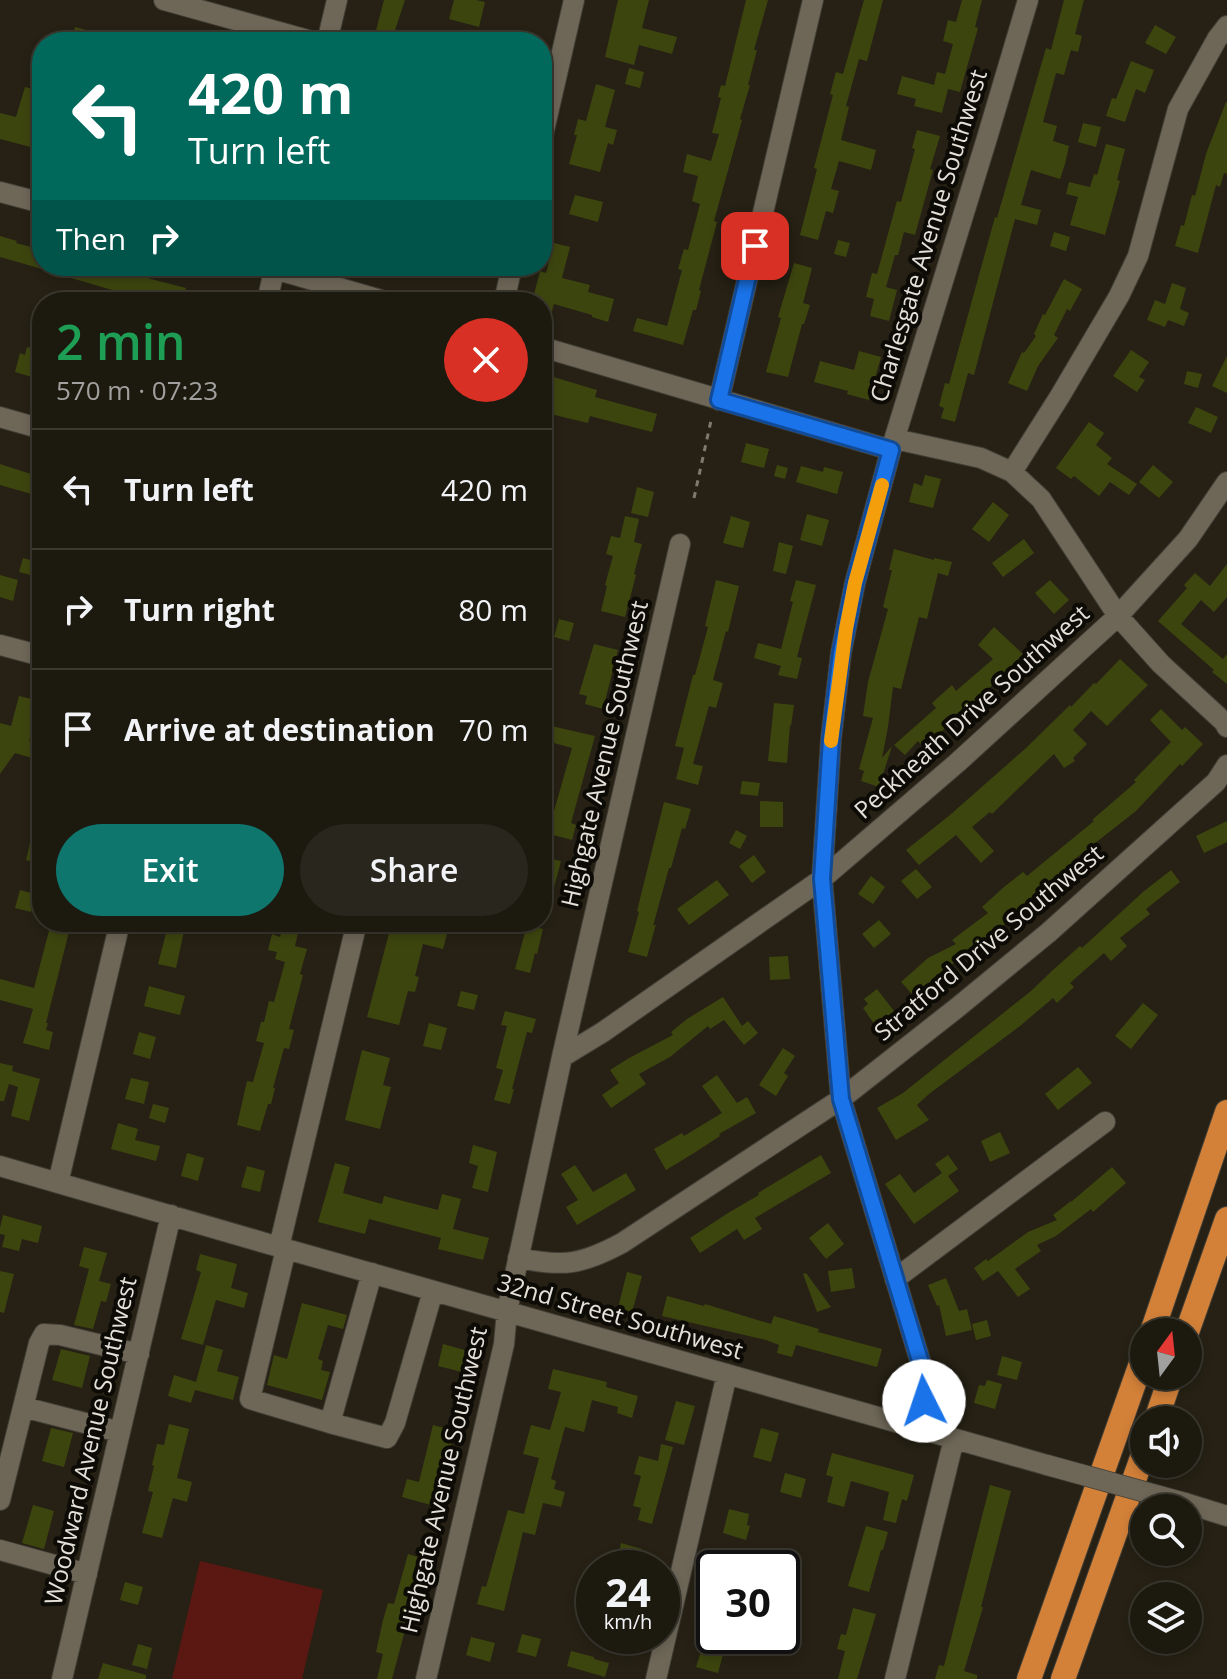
<!DOCTYPE html>
<html lang="en">
<head>
<meta charset="utf-8">
<style>
	body { margin:0; font-family:"Open Sans",sans-serif; background:#29261d; color:#f1f3f6; height:100vh; display:flex; flex-direction:column; font-size:30px; white-space:nowrap }
	* { box-sizing:border-box; margin:0 }
	p { font-size:26px; color:#a0a09e }
	.icon { flex:none; width:44px; height:44px; fill:none; stroke:currentColor; stroke-width:2; stroke-linecap:round; stroke-linejoin:round }
	.map { position:relative; flex:1; overflow:hidden }
	.side { position:absolute; left:32px; top:292px; width:520px; height:640px; display:flex; flex-direction:column; background:#1c190f; border-radius:32px; box-shadow:0 4px 12px #0003,0 0 0 2px #3a382f }
	.side>* { flex:none }
	.hud { position:absolute; left:32px; top:32px; width:520px; height:244px; border-radius:32px; box-shadow:0 4px 12px #0003,0 0 0 2px #3a382f; background:#00695c; color:#fff; overflow:hidden }
	.needle { width:52px; rotate:15deg }
	.fabs { position:absolute; left:1130px; top:1318px; display:grid; gap:16px }
	.fabs a { display:grid; place-items:center; width:72px; height:72px; border-radius:50%; background:#1c190f; box-shadow:0 4px 12px #0003,0 0 0 2px #3a382f; font-size:40px }
	.speed { position:absolute; left:576px; top:1550px; display:flex; gap:16px; font-size:40px; font-weight:700; text-align:center }
	.speed>* { display:grid; place-content:center; width:104px; height:104px; border-radius:50%; background:#1c190f; box-shadow:0 4px 12px #0003,0 0 0 2px #3a382f; line-height:1 }
	.speed small { font-size:20px; font-weight:400 }
	.speed .limit { border:4px solid #111; border-radius:12px; background:#fff; color:#111 }
	.pin { position:absolute; display:grid; place-items:center; width:68px; height:68px; color:#fff; margin:-34px; border-radius:16px; box-shadow:0 4px 12px #0006 }
	.me { position:absolute; width:88px; margin:-44px; rotate:356deg; stroke-linejoin:round; filter:drop-shadow(0 0 6px #0008) }
	.turn { display:flex; align-items:center; gap:28px; height:168px; padding:0 24px; font-size:36px }
	.turn .icon { width:104px; height:104px; stroke-width:2.5 }
	.turn b { display:block; font-size:56px; line-height:68px }
	.then { display:flex; align-items:center; height:76px; padding:0 24px; background:#0003; gap:16px; font-size:30px }
	.round { display:grid; place-items:center; flex:none; width:84px; height:84px; border-radius:42px; background:#29261d }
	.overview { display:flex; align-items:center; justify-content:space-between; height:136px; padding:0 24px }
	h1 { font-size:48px; font-weight:600; line-height:60px; color:#1e9e55 }
	.button { display:flex; gap:16px; margin-top:auto; padding:16px 24px }
	.button a { flex:1; height:92px; border-radius:48px; background:#0f766e; color:#fff; font-size:32px; font-weight:600; line-height:92px; text-align:center }
	.button a+a { background:#29261d; color:#f1f3f6 }
	ul { padding:0; list-style:none }
	li { display:flex; align-items:center; gap:24px; height:120px; padding:0 24px; border-top:2px solid #3a382f }
	li div { flex:1 }
	li b { display:block; font-size:30px }
	li em { font-style:normal }
	.map>svg:first-child { display:block }
	.green { fill:#5b1812 }
	.building { fill:#3d450f }
	.lines { fill:none; stroke-linecap:round; stroke-linejoin:round }
	.minor-casing { stroke:#423e36; stroke-width:22 }
	.highway-casing { stroke:#423e36; stroke-width:26 }
	.path { stroke:#7f7a6f; stroke-width:3; stroke-dasharray:6 6; stroke-linecap:butt }
	.minor { stroke:#6e6758; stroke-width:20 }
	.highway { stroke:#d38139; stroke-width:24 }
	.minor-bridge-casing { stroke:#423e36; stroke-width:22; stroke-linecap:butt }
	.minor-bridge { stroke:#6e6758; stroke-width:20 }
	.route-casing { stroke:#114b97; stroke-width:20 }
	.route { stroke:#1a73e8; stroke-width:14 }
	.slow { stroke:#f59e0b; stroke-width:14 }
	.labels { text-anchor:middle; stroke-width:8; stroke-linejoin:round; paint-order:stroke }
	.street-label { font-size:24px; fill:#e5e1d9; stroke:#0d0b06 }
</style>
</head>
<body>
<div class="map">
<svg width="1227" height="1679" viewBox="0 0 1227 1679">
	<rect width="100%" height="100%" fill="#262114"/>
	<path class="green" d="M200,1561L323,1590L302,1679H172Z"/>
	<path class="building" d="M384,0H405L391,42H373Z
		M454,0H476L485,2L479,27L449,19Z
		M618,0H649L642,28L677,37L672,54L639,45L634,65L605,57Z
		M746,0H768L754,50H757L748,85H750L740,119L742,120L714,221L717,222L699,290L701,291L696,310H693L683,345L633,331L637,318L667,326L682,270L678,269L684,249L688,250L700,204L692,201L698,176L683,172L687,154L711,161L719,134L712,133L721,98L718,97L721,85L725,86Z
		M864,0H883L867,61L859,59L846,106L849,107L841,140L876,150L871,170L839,161L831,189L839,191L833,213L826,211L818,240L800,235L817,169L814,168L833,95L830,94L836,72L843,74Z
		M962,0H982L975,27L978,28L960,92L948,89L942,113L914,106L916,99L897,94L902,76L934,85L937,72L945,74L953,44L943,41L948,20L956,22Z
		M1064,0H1084L1075,34L1082,36L1078,52L1071,50L1064,75L1056,73L1043,122L1057,126L1053,141L1069,146L1065,164L1060,179L1031,170L1021,205L1041,210L1037,225L1015,219L974,375L968,373L955,422L941,418L944,408L939,406L945,383L949,384L995,217L997,218L1046,48L1051,50Z
		M1155,25L1176,37L1166,54L1145,43Z
		M75,27L116,38V42H71Z
		M1131,61L1154,70L1145,93L1136,89L1125,122L1106,116L1112,98L1116,99Z
		M629,68L644,72L640,88L625,84Z
		M596,84L615,90L605,127L617,130L613,145L608,143L600,172L569,164L577,135H574L578,119L586,121Z
		M25,87L41,91L32,126L42,129V150L0,139V113L16,117Z
		M1226,102H1227V174L1224,173L1220,187L1216,185L1198,253L1175,246L1181,225L1184,226L1192,195L1195,196L1206,154Z
		M1083,123L1101,127L1096,147L1078,142Z
		M917,130L940,136L930,169L933,170L915,235L904,232L898,255H895L886,287L897,290L889,321L870,316L874,299L866,297L872,273L877,274L897,201L901,202L915,149L912,148Z
		M1106,144L1125,149L1117,180L1120,181L1105,235L1070,225L1078,197L1066,194L1069,182L1090,187L1094,174L1097,175Z
		M575,195L603,202L598,222L569,214Z
		M1054,232L1070,237L1066,251L1050,246Z
		M0,236L17,241L16,243L42,250V269L0,257Z
		M838,240L850,243L846,257L834,254Z
		M554,243L570,247L562,278L590,285L588,292L614,299L608,322L592,317V315L554,304L546,333L542,332V302H532L540,271L546,273Z
		M794,263L812,268L803,303L810,305L804,324H802L788,377L766,372L781,318L778,317Z
		M44,266H100L186,288L185,292L208,298L207,302H153L44,270Z
		M1064,279L1082,289L1070,311L1067,309L1054,335L1058,338L1038,366L1027,391L1008,383L1022,352L1024,353L1036,336L1034,334L1043,314L1045,315Z
		M1172,283L1186,288L1180,309L1189,313L1184,326L1168,320L1165,327L1147,320L1155,300L1165,304Z
		M27,347L42,351L35,378L15,372L20,353L25,355Z
		M1131,350L1149,362L1139,377L1145,380L1137,392L1113,376Z
		M859,351L881,357L869,400L847,394L848,391L814,382L820,361L854,370Z
		M1227,356V393L1212,386Z
		M1187,371L1202,374L1198,388L1184,384Z
		M550,376L597,390L595,397L657,414L652,432L590,416L588,423L542,412Z
		M1196,407L1218,417L1211,433L1188,423Z
		M1089,422L1104,433L1096,445L1112,458L1107,464L1137,484L1129,495L1110,482L1099,496L1074,476L1071,479L1056,468Z
		M746,443L769,449L764,468L741,462Z
		M38,460L42,461V497L0,485V464L34,475Z
		M777,465L788,468L785,479L774,476Z
		M1153,465L1173,482L1159,498L1139,482Z
		M801,466L823,472L824,467L843,472L837,494L796,482Z
		M925,475L941,479L933,508L909,502L914,483L922,486Z
		M637,487L654,492L648,517L631,513Z
		M993,502L1009,515L989,542L972,529Z
		M807,514L829,520L822,546L800,540Z
		M625,516L639,519L634,542L642,544L634,574L636,575L625,617L601,611L607,586L605,585L613,556L606,554L611,536L620,538Z
		M731,516L750,522L743,548L723,543Z
		M1024,539L1034,553L1003,577L992,563Z
		M779,542L793,546L786,574L773,571Z
		M894,549L934,560V558L952,562L948,576L938,573L927,619L919,617L901,689L893,687L888,727L882,758L892,746L879,787L861,781L864,771L859,769L873,718L863,716L868,682L888,609L883,607L892,570H889Z
		M23,558L41,563L38,577L19,572Z
		M1227,564V597L1214,612L1201,600L1181,624L1223,659L1227,654V684L1212,672L1214,670L1158,621L1187,588L1184,585L1195,573L1210,586Z
		M0,575L18,580L13,601L0,597Z
		M716,580L739,586L728,632L726,631L713,680L723,683L716,708L709,706L693,764L703,766L698,785L676,779L684,748L675,746L693,675H695L708,627L705,626Z
		M796,580L816,585L797,657L802,658L797,679L778,675L781,666L754,658L758,643L781,649L793,602L790,601Z
		M1050,580L1069,600L1054,614L1035,593Z
		M559,619L574,623L569,641L554,637Z
		M994,627L1023,654L998,680L942,731L923,747L918,741L905,755L894,745L936,708L932,703L952,685L956,691L993,659L978,645Z
		M594,644L618,650L603,709L585,704L587,696L579,694Z
		M1120,659L1148,685L1107,726L1091,711L1073,730L1087,744L1073,758L1075,761L1064,768L1054,754L992,814L990,812L972,827L994,851L981,863L956,835L919,865L906,850L950,815L1026,748L1070,705L1071,707L1094,683L1096,684Z
		M19,696L40,701L29,741L42,744V747L39,760L15,753L0,774V723L11,726Z
		M774,703L794,705L791,726L790,725L787,763L768,761Z
		M1161,709L1182,730L1185,727L1203,744L1182,766L1180,764L1136,811L1071,862L1073,864L989,938L951,965L952,967L941,972L914,996L901,982L928,958L956,944L952,940L988,913L982,907L1004,887L1023,872L1027,876L1094,821L1092,820L1136,782L1134,780L1171,742L1150,720Z
		M547,725L595,736L571,823L576,825L572,840L542,832V816L552,818L572,748L543,740Z
		M742,781L760,783L758,796L740,794Z
		M760,801L783,802V827H760Z
		M664,802L691,809L685,829L682,828L671,868H669L653,926L656,924L647,957L628,952L639,912L637,911Z
		M1227,821V842L1204,853L1196,836Z
		M736,830L747,836L740,849L729,843Z
		M30,843L42,846V864L26,860Z
		M754,855L766,872L752,883L739,866Z
		M542,857L561,861L546,917H542Z
		M916,869L932,887L917,899L901,881Z
		M1171,870L1180,882L1146,909L1150,914L1120,938L1127,946L1111,961L1104,953L1070,983L1074,987L1057,1003L1053,998L1020,1026L929,1094L917,1105L929,1120L896,1140L877,1108L903,1093L1031,991L1054,969L1080,946L1082,948L1143,892Z
		M871,876L885,887L873,904L858,894Z
		M717,880L729,895L689,925L677,909Z
		M20,890L35,894L31,912L15,908Z
		M879,920L891,934L874,948L862,934Z
		M169,922H186L176,968L158,964Z
		M392,922H421L419,927L447,934L443,949L423,944L415,976L419,977L415,992L408,991L399,1025L367,1017Z
		M51,923L70,928L46,1023H48L46,1030L53,1032L49,1050L23,1043L33,1009L0,1000V979L34,988Z
		M527,925L543,929L537,954L535,953L530,973L515,969Z
		M282,929L298,933L295,946L307,949L300,974L303,975L289,1029L294,1030L289,1049L284,1048L273,1088H275L271,1104H268L260,1131L237,1125L247,1081L253,1082L264,1043L256,1041L261,1022H264L269,1001L274,1002L285,962L275,959L277,952L268,950L272,934L280,937Z
		M788,956L790,979L770,980L769,957Z
		M149,986L185,996L180,1015L144,1006Z
		M877,989L894,1011L875,1025L863,1008L868,1004L864,999Z
		M461,991L478,995L474,1010L457,1006Z
		M723,997L742,1026L748,1021L758,1033L744,1045L724,1020L710,1029L708,1026L670,1057L639,1074L646,1084L611,1108L602,1095L619,1083L610,1070L629,1058L673,1035L671,1032L687,1019Z
		M1143,1003L1158,1015L1131,1049L1115,1036Z
		M505,1011L536,1019L532,1033L527,1032L512,1089H514L510,1104L494,1100L503,1070L496,1068L507,1026L501,1025Z
		M429,1023L447,1028L441,1050L423,1046Z
		M139,1032L156,1037L150,1059L133,1054Z
		M783,1048L795,1056L784,1073L788,1076L776,1096L759,1085Z
		M362,1050L390,1058L383,1085L391,1087L380,1129L345,1120Z
		M0,1063L13,1066L12,1071L40,1079L29,1121L11,1116L18,1087L9,1084L4,1101H0Z
		M1078,1067L1092,1083L1058,1110L1045,1094Z
		M717,1075L737,1103L747,1097L756,1113L719,1134L720,1136L694,1153L666,1170L654,1149L682,1133L684,1136L722,1113L702,1086Z
		M131,1078L149,1082L144,1104L125,1099Z
		M153,1104L169,1108L165,1123L149,1118Z
		M118,1123L138,1129L135,1140L160,1146L156,1161L111,1149Z
		M1000,1132L1010,1153L990,1162L981,1141Z
		M473,1145L497,1152L488,1192L472,1188L478,1166L469,1163Z
		M187,1153L204,1158L198,1181L181,1176Z
		M821,1155L831,1173L755,1218L762,1229L744,1240L737,1229L700,1253L690,1238L728,1213L759,1195L758,1193Z
		M948,1155L958,1169L948,1176L959,1191L914,1224L885,1184L900,1174L914,1193L942,1173L935,1164Z
		M335,1163L350,1167L343,1193L382,1204L384,1196L438,1210L442,1194L461,1199L453,1229L489,1238L483,1260L438,1249L441,1238L369,1219L365,1234L318,1222Z
		M575,1165L593,1192L626,1173L636,1190L577,1225L566,1207L578,1200L561,1174Z
		M247,1166L265,1171L260,1192L241,1187Z
		M1112,1167L1126,1183L1093,1212L1091,1209L1056,1236L1037,1245L1041,1251L1015,1269L1030,1289L1018,1297L998,1271L983,1281L974,1268L986,1259L988,1261L1028,1232L1057,1220L1053,1215L1071,1201V1202Z
		M3,1215L42,1226L38,1243L22,1239L19,1251L2,1247L5,1235L0,1234V1228Z
		M828,1223L844,1244L826,1259L809,1238Z
		M84,1247L107,1253L99,1281L111,1284L106,1302L101,1301L93,1329L74,1325L89,1269L79,1266Z
		M200,1254L237,1264L231,1288L248,1293L244,1308L216,1300L203,1345L181,1339L201,1272L196,1270Z
		M852,1268L855,1288L831,1292L828,1271Z
		M0,1271L14,1274L4,1313L0,1312Z
		M627,1272L642,1276L632,1312L618,1308Z
		M806,1273L831,1307L817,1312L803,1274Z
		M946,1278L959,1311L967,1309L972,1330L946,1336L939,1305L937,1306L928,1285Z
		M667,1296L704,1306L705,1304L771,1324L774,1316L819,1329L818,1332L882,1349L877,1367L796,1345L792,1357L777,1353L779,1345L766,1340L662,1316Z
		M302,1303L347,1315L343,1329L328,1325L318,1359L323,1361L321,1370L330,1372L322,1400L267,1385L274,1355L287,1359Z
		M987,1320L991,1336L976,1340L972,1324Z
		M443,1344L468,1351L462,1372L438,1366Z
		M206,1345L223,1350L217,1371L239,1377L233,1400L195,1390L191,1403L168,1396L174,1375L196,1382Z
		M61,1349L90,1356L82,1388L52,1380Z
		M1002,1356L1022,1362L1017,1380L997,1375Z
		M553,1369L607,1382L606,1387L638,1396L632,1418L617,1413L618,1407L592,1400L584,1432L565,1427L551,1479L556,1481L554,1489L565,1492L561,1507L543,1503L535,1535L523,1532L504,1611L477,1604L482,1586L486,1587L508,1510L524,1514L539,1458L523,1454L531,1425L550,1430L561,1392L548,1389Z
		M987,1380L1002,1384L995,1409L974,1403L979,1385L985,1386Z
		M676,1401L695,1406L684,1445L665,1440Z
		M169,1424L189,1429L177,1478L192,1482L187,1502L173,1498L162,1538L142,1533L153,1492L148,1491L154,1466L152,1465L157,1444L164,1445Z
		M433,1425L455,1431L440,1488H443L438,1507L402,1497L407,1479L419,1482Z
		M51,1428L73,1433L64,1467L42,1461Z
		M761,1428L779,1433L771,1462L753,1457Z
		M661,1444L673,1447L652,1524L638,1520L641,1508L633,1506L641,1476L634,1474L639,1456L658,1461Z
		M832,1453L914,1475L907,1501L902,1499L896,1523L883,1520L889,1492L851,1481L844,1507L827,1502L833,1477L826,1475Z
		M785,1473L806,1479L801,1498L780,1492Z
		M990,1485L1011,1491L981,1607H983L964,1671L977,1675V1679H935L939,1665L944,1666Z
		M33,1505L54,1511L44,1549L22,1543Z
		M729,1509L749,1514L747,1525L750,1526L746,1540L723,1533Z
		M866,1526L888,1532L883,1550H881L869,1592L848,1586Z
		M621,1543L642,1549L637,1568H606L611,1551L619,1553Z
		M408,1554L424,1559L392,1679H377L383,1654L376,1652L383,1620L388,1603L394,1604Z
		M125,1582L143,1587L138,1605L120,1600Z
		M853,1608L876,1614L857,1679H838L845,1651L837,1649L841,1634L846,1635Z
		M522,1634L541,1639L536,1657L517,1652Z
		M706,1636H728L718,1673L696,1667Z
		M471,1637L495,1643L490,1662L466,1655Z
		M138,1644L152,1648L147,1669L132,1665Z
		M571,1651L594,1657V1659L609,1663L605,1677L567,1666Z
		M103,1663L146,1675V1679H98Z"/>
	<g class="lines">
		<defs>
			<path id="minor" d="M164,0L315,42
				M327,42L337,0
				M542,139L574,0
				M0,192L42,203
				M264,266L388,302
				M267,302L275,266
				M504,302L512,266
				M542,347L891,450
				M719,400L813,0
				M0,417L42,429
				M895,439L981,458L1012,472L1041,499L1118,616L1161,664L1224,722L1227,727
				M1012,472L1060,396L1119,296L1138,256L1178,109L1217,39L1227,26
				M0,645L42,656
				M562,1057L603,1032L822,879L957,763L1118,616L1188,539L1227,482
				M0,1166L279,1247L1047,1465
				M58,1183L120,922
				M279,1247L357,922
				M286,1249L250,1399L330,1423L372,1273
				M518,1258C564,1267 581,1265 622,1243L841,1099L958,1007L1048,933L1216,782L1227,765
				M895,1279L1105,1122
				M23,1407L120,1432
				M330,1423L387,1438L395,1423L433,1291
				M915,1428C922,1407 926,1390 922,1367L841,1099L822,879L831,739L841,653L855,583L891,450L987,138L1028,0
				M0,1500L39,1343L44,1334L60,1335L139,1354
				M1185,1503L1227,1516
				M0,1550L87,1574
				M62,1679L171,1215
				M426,1679L504,1344L507,1311L562,1057L680,544
				M656,1679L727,1374
				M895,1679L954,1439"/>
			<path id="highway" d="M1152,1332L1227,1112
				M1187,1332L1227,1219
				M1156,1420L1171,1376
				M1029,1679L1144,1355
				M1063,1679L1144,1452"/>
		</defs>
		<use href="#minor" class="minor-casing"/>
		<use href="#highway" class="highway-casing"/>
		<path class="path" d="M694,498L712,416"/>
		<use href="#minor" class="minor"/>
		<use href="#highway" class="highway"/>
		<defs>
			<path id="minor-bridge" d="M1047,1465L1185,1503"/>
		</defs>
		<use href="#minor-bridge" class="minor-bridge-casing"/>
		<use href="#minor-bridge" class="minor-bridge"/>
	</g>
	<g class="lines">
		<defs>
			<path id="route" d="M755,246L719,400L891,450L855,583L841,653L831,739L822,879L841,1099L922,1367L925,1384L924,1401"/>
		</defs>
		<use href="#route" class="route-casing"/>
		<use href="#route" class="route"/>
		<path class="slow" d="M831,741L846,629L855,583L882,485"/>
	</g>
	<g class="labels">
		<g class="street-label">
			<text transform="translate(929 236) rotate(-73)" y="8">Charlesgate Avenue Southwest</text>
			<text transform="translate(972 712) rotate(-42)" y="8">Peckheath Drive Southwest</text>
			<text transform="translate(605 754) rotate(-77)" y="8">Highgate Avenue Southwest</text>
			<text transform="translate(989 943) rotate(-40)" y="8">Stratford Drive Southwest</text>
			<text transform="translate(620 1317) rotate(16)" y="8">32nd Street Southwest</text>
			<text transform="translate(91 1441) rotate(-77)" y="8">Woodward Avenue Southwest</text>
			<text transform="translate(444 1480) rotate(-77)" y="8">Highgate Avenue Southwest</text>
		</g>
	</g>
</svg>
<div class="fabs">
<a><svg class="needle" viewBox="-14 -14 28 28"><path d="M0-13l5 13h-10z" fill="#e53935"/><path d="M0 13l5-13h-10z" fill="#a0a09e"/></svg></a>
<a><svg class="icon" aria-label="sound" viewBox="0 0 24 24"><path d="M4 9h4l5-4v14l-5-4H4zM17 9q2 3 0 6"/></svg></a>
<a><svg class="icon" aria-label="search" viewBox="0 0 24 24"><circle cx="10" cy="10" r="6"/><path d="M15 15l6 6"/></svg></a>
<a><svg class="icon" aria-label="layers" viewBox="0 0 24 24"><path d="M12 4l9 5-9 5-9-5zM3 14l9 5 9-5"/></svg></a>
</div>
<div class="speed"><div>24<small>km/h</small></div><div class="limit">30</div></div>
<div class="pin" style="left:755px;top:246px;background:#d93025"><svg class="icon" aria-label="arrive" viewBox="0 0 24 24"><path d="M6 21V4h12l-3 4 3 4H6"/></svg></div>
<svg class="me" style="left:924px;top:1401px" viewBox="-20 -20 40 40"><circle r="19" fill="#fff"/><path d="M0-13L10 11 0 6-10 11z" fill="#1a73e8"/></svg>
<div class="hud">
<div class="turn"><svg class="icon" aria-label="left" viewBox="0 0 24 24"><path d="M17 20v-9H6M10 6l-5 5 5 5"/></svg><div><b>420 m</b>Turn left</div></div>
<div class="then">Then<svg class="icon" aria-label="right" viewBox="0 0 24 24"><path d="M7 20v-9h11M14 6l5 5-5 5"/></svg></div>
</div>
<section class="side">
<div class="overview"><div><h1>2 min</h1><p>570 m · 07:23</p></div><a class="round" style="background:#d93025;color:#fff"><svg class="icon" aria-label="close" viewBox="0 0 24 24"><path d="M6 6l12 12M18 6L6 18"/></svg></a></div>
<ul>
<li><svg class="icon" aria-label="left" viewBox="0 0 24 24"><path d="M17 20v-9H6M10 6l-5 5 5 5"/></svg><div><b>Turn left</b></div><em>420 m</em></li>
<li><svg class="icon" aria-label="right" viewBox="0 0 24 24"><path d="M7 20v-9h11M14 6l5 5-5 5"/></svg><div><b>Turn right</b></div><em>80 m</em></li>
<li><svg class="icon" aria-label="arrive" viewBox="0 0 24 24"><path d="M6 21V4h12l-3 4 3 4H6"/></svg><div><b>Arrive at destination</b></div><em>70 m</em></li>
</ul>
<div class="button"><a>Exit</a><a>Share</a></div>
</section>
</div>
</body>
</html>
